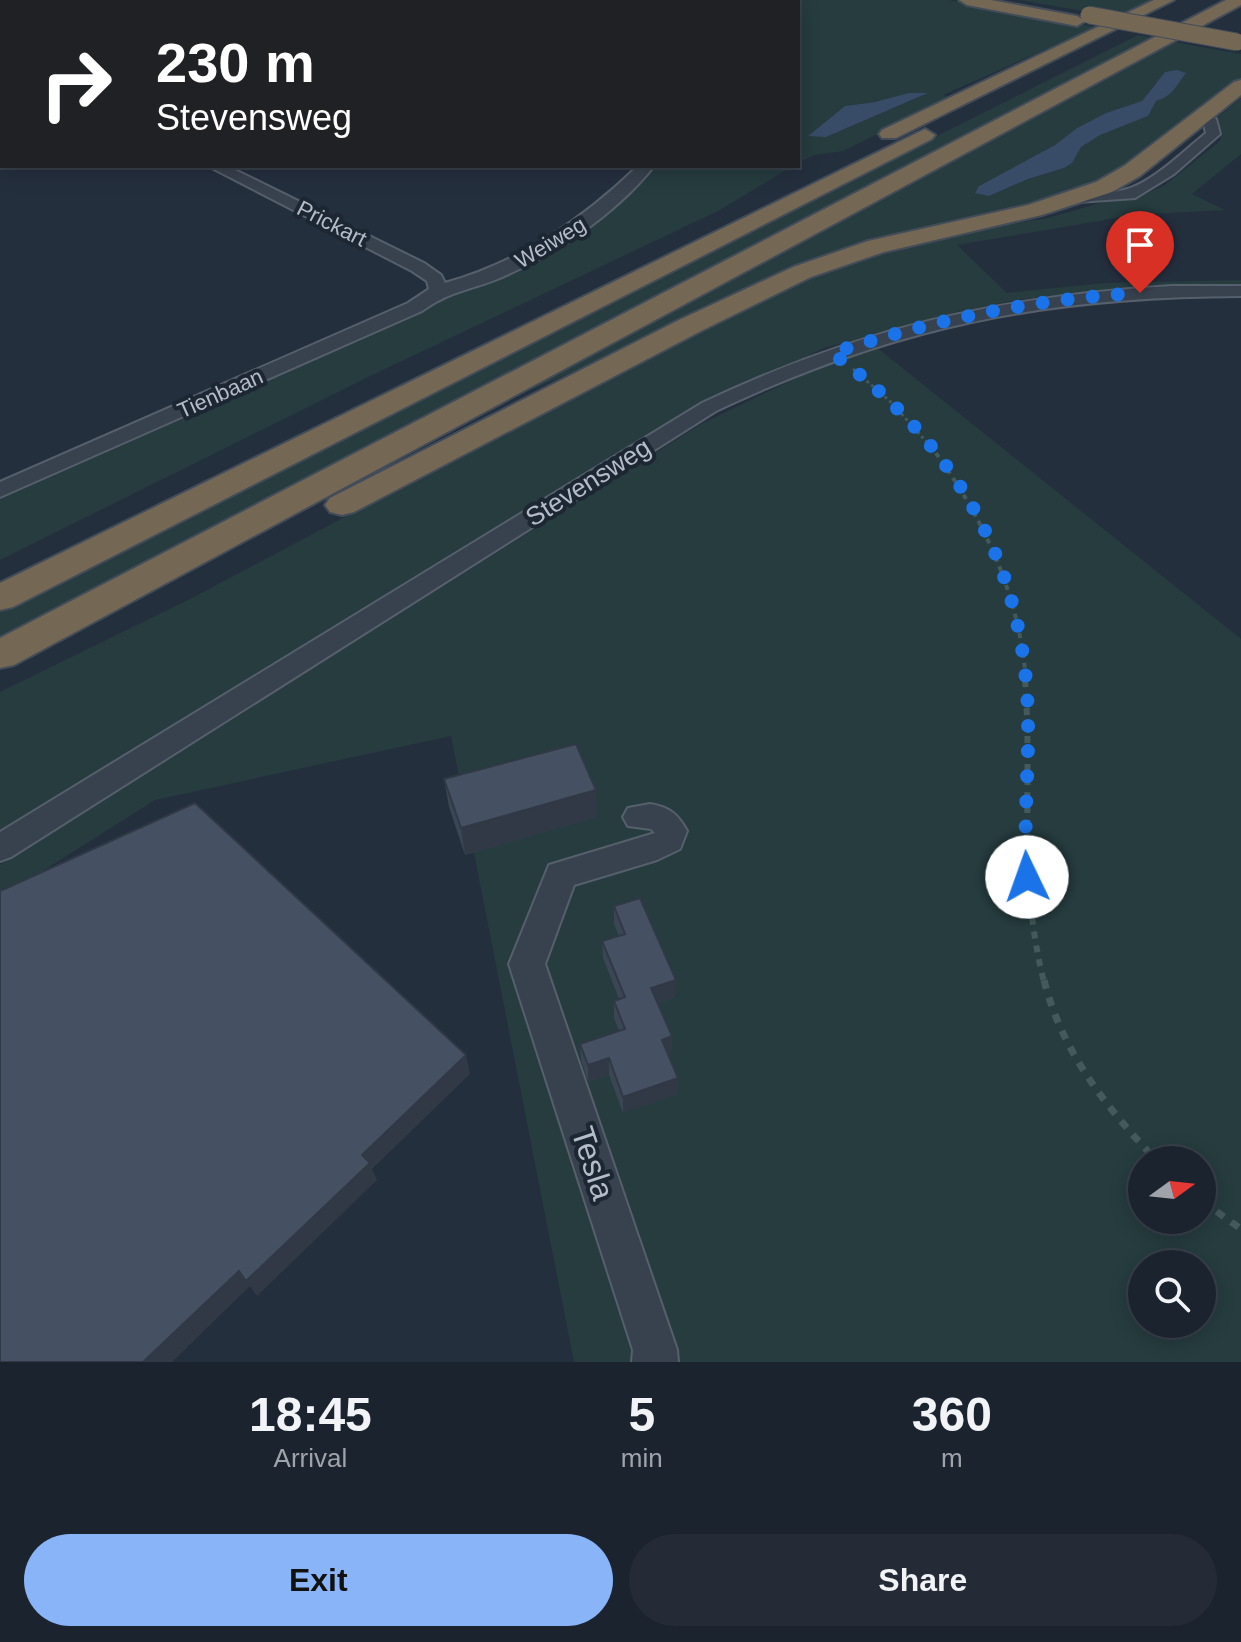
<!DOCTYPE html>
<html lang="en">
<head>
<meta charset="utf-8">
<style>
	body { margin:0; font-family:Helvetica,sans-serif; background:#242b36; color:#f1f3f6; height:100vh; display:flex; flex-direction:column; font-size:30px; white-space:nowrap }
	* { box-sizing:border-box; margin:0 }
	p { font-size:26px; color:#a0a4aa }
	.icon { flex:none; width:44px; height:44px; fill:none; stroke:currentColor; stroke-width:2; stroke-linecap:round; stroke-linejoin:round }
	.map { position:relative; height:1362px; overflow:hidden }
	.panel { display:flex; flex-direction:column; background:#1b232e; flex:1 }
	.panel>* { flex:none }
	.banner { position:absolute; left:0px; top:0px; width:800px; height:168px; box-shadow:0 4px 20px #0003,0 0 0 2px #39404a; background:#202124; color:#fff; overflow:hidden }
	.needle { width:52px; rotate:75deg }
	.tools { position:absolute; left:1128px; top:1146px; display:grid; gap:16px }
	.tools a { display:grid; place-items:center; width:88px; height:88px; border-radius:50%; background:#1b232e; box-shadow:0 4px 20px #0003,0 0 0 2px #39404a; font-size:40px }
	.pin { position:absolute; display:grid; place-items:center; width:68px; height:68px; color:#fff; margin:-82px -34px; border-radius:50% 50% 50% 0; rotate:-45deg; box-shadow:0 0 8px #0007 }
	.pin .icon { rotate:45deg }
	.me { position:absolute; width:88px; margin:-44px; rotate:357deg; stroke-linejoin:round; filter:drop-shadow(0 0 6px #0008) }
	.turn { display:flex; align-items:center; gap:28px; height:168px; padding:0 24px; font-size:36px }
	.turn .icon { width:104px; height:104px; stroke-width:2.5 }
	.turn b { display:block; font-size:56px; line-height:68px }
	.eta { display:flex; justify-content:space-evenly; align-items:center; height:136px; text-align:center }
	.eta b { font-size:48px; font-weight:700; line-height:56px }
	.cta { display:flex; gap:16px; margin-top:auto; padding:16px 24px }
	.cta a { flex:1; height:92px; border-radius:48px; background:#8ab4f8; color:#111; font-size:32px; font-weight:700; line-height:92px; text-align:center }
	.cta a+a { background:#242b36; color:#f1f3f6 }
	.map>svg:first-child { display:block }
	.green { fill:#263c3f; fill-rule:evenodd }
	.water { fill:#394c67 }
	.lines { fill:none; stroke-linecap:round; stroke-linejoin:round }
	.minor-casing { stroke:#565f6c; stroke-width:4 }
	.highway-casing { stroke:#434c59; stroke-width:4 }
	.path-far3 { stroke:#44595c; stroke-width:3; stroke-dasharray:3 3; stroke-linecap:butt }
	.path-far2 { stroke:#44595c; stroke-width:4; stroke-dasharray:5 5; stroke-linecap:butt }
	.path-far1 { stroke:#44595c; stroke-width:6; stroke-dasharray:7 7; stroke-linecap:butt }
	.path { stroke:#44595c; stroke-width:7; stroke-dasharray:9 9; stroke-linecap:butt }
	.minor { fill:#38414e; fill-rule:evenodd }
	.highway { fill:#746855; fill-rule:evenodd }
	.highway-bridge-casing { stroke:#434c59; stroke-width:19; stroke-linecap:butt }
	.highway-bridge { stroke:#746855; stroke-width:17 }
	.wall { fill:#3b4654 }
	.shaded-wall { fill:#303945 }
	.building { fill:#455162; stroke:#303945; stroke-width:2 }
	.route { stroke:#1a73e8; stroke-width:14; stroke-dasharray:0 25.2 }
	.labels { text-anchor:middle; stroke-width:8; stroke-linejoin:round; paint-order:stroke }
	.far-street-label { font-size:22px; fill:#b4bcc9; stroke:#1d2633 }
	.street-label { font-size:26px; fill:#b4bcc9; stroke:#1d2633 }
	.near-street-label { font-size:32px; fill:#b4bcc9; stroke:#1d2633 }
</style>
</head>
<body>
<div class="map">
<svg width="1241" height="1362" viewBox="0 0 1241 1362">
	<rect width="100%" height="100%" fill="#242f3e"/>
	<path class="green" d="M104,0H407L96,2Z
		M653,0H949L1096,27L943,95L951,98L843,151L814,155L798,163V2ZM926,94L826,137L809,135L845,106Z
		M1020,0H1154L1117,17Z
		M1138,35L1160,39L0,637V607Z
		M1174,42L1241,54V79L1122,171L1089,190L809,262L748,287L594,363L514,397ZM1157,81L1148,116L1100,134L1081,147L1064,168L1028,179L989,196L979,186L1055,145L1077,128L1106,113L1142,101Z
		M1241,98V154L1192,194L1225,210L1134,215L957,245L1007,293L1104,283L1241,280V286L1111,290L1016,300L961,311L824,348L689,413L0,830V692L196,596L638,361L825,271L959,232L1048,218L1100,203L1133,195L1139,197L1165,185L1220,141L1221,136L1216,134L1217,118Z
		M651,166H793L718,211L366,378L0,560V494L544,253Z
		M875,346L1241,639V1362H574L451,736L155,800L0,898V865L701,424L815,369ZM1142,1160H1202V1220H1142ZM1142,1264H1202V1324H1142Z"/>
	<path class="water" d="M1177,70L1186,73C1175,87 1174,95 1156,101L1148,116L1100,135L1081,147L1072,163L1064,168L1028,179L989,196L975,193L979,186L1055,145L1077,128L1106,113L1142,101L1165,72Z
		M909,93H928L826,137L808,136L845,106L875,102Z"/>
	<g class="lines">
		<defs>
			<path id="minor" d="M644,0H655L656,2H645Z
				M0,80H2V88H0Z
				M1202,114L1216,119L1220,134L1174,174L1135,198L1078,202L1070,197C1083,185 1108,195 1124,190C1151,184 1185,150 1206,133L1204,124L1195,118Z
				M208,166H227L424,263L441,275L445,283C521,261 581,221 638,166H654C614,216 553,256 495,280C466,291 448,292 422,311L0,497V482L408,303L429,289L427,281L412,271Z
				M1172,286H1241V296C1044,297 895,326 716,411L11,857L0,861V832L702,403C858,329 999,296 1172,286Z
				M650,804C669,807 678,814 687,831L680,849L657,860L574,885L545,964L677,1350L678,1362H632L633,1350L509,964L549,865L655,833L651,829L628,826L623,817L628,808Z"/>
			<path id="highway" d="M959,0H991L1077,16L1085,21L1077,26L967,5Z
				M1154,0H1174L896,138H882L879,134L882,130Z
				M1226,0H1241V5L14,665L0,668V638Z
				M1241,80V95L1140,176L1112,192L1042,215L884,252L811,277L699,332L354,512L342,515L330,512L325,505L330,498L679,320L793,267L868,241L1028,205L1096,182L1124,166L1234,82Z
				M925,129L935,135L932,139L13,607L0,610V583Z"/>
		</defs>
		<use href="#minor" class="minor-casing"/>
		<use href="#highway" class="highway-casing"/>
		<path class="path-far3" d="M853,369L892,403L931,447"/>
		<path class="path-far2" d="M930,445C982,515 1020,594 1026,682"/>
		<path class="path-far1" d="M1025,680C1033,786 1017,876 1044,982"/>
		<path class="path" d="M1044,980C1062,1052 1106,1107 1156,1160
			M1202,1201L1241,1229"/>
		<use href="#minor" class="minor"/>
		<use href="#highway" class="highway"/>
		<defs>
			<path id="highway-bridge" d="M1089,15L1237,42"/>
		</defs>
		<use href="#highway-bridge" class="highway-bridge-casing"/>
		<use href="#highway-bridge" class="highway-bridge"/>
	</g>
	<path class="wall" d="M444,779L597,817L465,855L449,807Z
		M614,906L675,997L658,1003L672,1036L671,1053L668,1054L678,1078L677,1094L623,1113L609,1075L588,1082L581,1060L580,1044L619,1031L614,1018V1001L619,999L603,958L602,941L619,936L614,924Z"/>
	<path class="shaded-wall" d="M596,790L597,817L465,855L461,828Z
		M676,980L675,997L650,1005L651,988Z
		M672,1036L671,1053L661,1057L662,1040Z
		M466,1055L470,1074L372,1169L377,1180L257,1296L250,1286L172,1362H143Z
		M609,1058V1075L588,1082V1065Z
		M678,1078L677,1094L623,1113V1097Z"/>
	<path class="building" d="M576,744L596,790L461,828L444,779Z
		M195,803L466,1055L362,1155L370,1163L246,1281L239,1271L143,1362H0V891Z
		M640,898L676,980L651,988L672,1036L662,1040L678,1078L623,1097L609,1058L588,1065L580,1044L625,1029L614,1001L625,997L602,941L625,934L614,906Z"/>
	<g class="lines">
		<path class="route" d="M1027,877C1023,824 1029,772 1028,719C1026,565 955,443 832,353C933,320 1034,299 1140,293"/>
	</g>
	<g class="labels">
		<g class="far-street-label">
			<text transform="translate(332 223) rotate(27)" y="8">Prickart</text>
			<text transform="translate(550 242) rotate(-31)" y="8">Weiweg</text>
			<text transform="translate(220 393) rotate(-24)" y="8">Tienbaan</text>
		</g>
		<g class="street-label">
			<text transform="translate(588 482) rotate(-32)" y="9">Stevensweg</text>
		</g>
		<g class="near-street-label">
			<text transform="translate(593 1163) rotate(72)" y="11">Tesla</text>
		</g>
	</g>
</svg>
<div class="tools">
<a><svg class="needle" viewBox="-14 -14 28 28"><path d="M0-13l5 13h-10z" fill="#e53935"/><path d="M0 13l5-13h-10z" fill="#a0a4aa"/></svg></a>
<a><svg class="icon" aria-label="search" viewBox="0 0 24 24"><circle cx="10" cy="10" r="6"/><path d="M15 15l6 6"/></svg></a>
</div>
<div class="pin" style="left:1140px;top:293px;background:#d93025"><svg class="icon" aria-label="arrive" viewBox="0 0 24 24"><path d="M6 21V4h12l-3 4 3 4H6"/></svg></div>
<svg class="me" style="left:1027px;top:877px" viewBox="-20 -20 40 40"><circle r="19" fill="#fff"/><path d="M0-13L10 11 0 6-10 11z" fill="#1a73e8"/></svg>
<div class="banner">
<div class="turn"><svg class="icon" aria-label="right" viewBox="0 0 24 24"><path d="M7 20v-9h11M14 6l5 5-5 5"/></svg><div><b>230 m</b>Stevensweg</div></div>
</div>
</div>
<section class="panel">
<div class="eta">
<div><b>18:45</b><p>Arrival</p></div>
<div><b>5</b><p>min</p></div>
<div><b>360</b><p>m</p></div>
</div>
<div class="cta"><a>Exit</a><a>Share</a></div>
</section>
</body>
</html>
